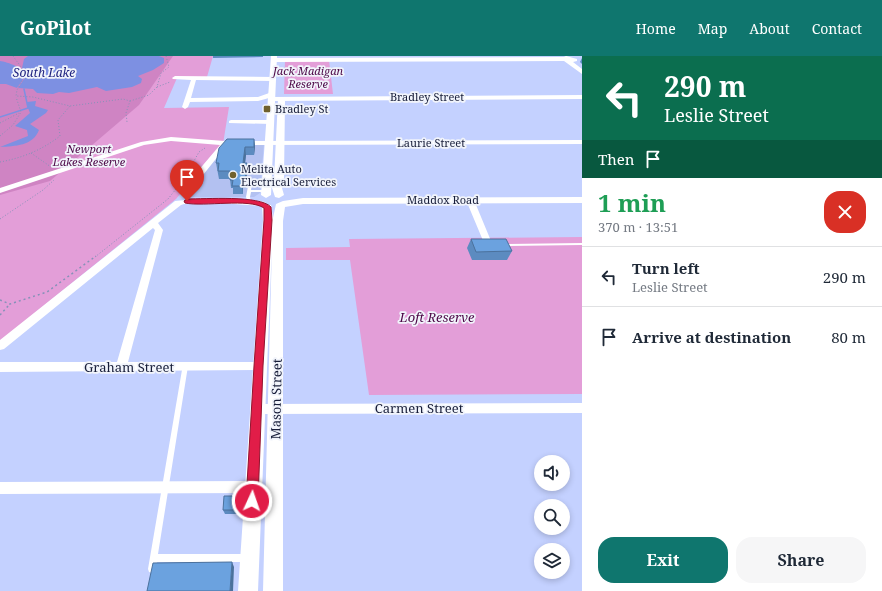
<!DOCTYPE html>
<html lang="en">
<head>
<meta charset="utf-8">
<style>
	body { margin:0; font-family:"Noto Serif",serif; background:#f6f6f7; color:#1f2937; height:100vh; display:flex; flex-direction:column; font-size:15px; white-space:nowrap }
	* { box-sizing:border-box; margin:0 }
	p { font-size:13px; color:#747a83 }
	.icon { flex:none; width:22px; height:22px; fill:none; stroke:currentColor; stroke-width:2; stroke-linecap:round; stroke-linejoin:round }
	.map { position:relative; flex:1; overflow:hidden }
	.drawer { display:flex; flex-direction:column; background:#fff; width:300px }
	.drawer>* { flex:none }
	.hud { background:#0b6e4f; color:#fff; overflow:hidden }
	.tools { position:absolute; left:534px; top:399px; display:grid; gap:8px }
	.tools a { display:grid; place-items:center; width:36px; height:36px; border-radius:50%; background:#fff; box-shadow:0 2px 6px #0003; font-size:20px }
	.pin { position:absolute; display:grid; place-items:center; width:34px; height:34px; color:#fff; margin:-41px -17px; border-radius:50% 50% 50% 0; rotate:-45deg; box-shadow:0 0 4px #0007 }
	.pin .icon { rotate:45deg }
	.me { position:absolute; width:44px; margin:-22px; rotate:3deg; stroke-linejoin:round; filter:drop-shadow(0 0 3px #0008) }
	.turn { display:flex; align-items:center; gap:14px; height:84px; padding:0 16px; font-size:18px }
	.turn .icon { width:52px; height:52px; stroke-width:2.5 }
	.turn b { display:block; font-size:28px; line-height:34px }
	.then { display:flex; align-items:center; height:38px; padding:0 16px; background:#0003; gap:8px; font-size:15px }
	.round { display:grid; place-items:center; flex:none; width:42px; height:42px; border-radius:16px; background:#f6f6f7 }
	.headline { display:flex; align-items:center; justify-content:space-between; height:68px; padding:0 16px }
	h1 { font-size:24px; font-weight:700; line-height:30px; color:#1e9e55 }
	.cta { display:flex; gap:8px; margin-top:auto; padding:8px 16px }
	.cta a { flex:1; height:46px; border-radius:16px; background:#0f766e; color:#fff; font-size:16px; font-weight:700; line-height:46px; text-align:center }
	.cta a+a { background:#f6f6f7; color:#1f2937 }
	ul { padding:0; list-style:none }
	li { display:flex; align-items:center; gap:12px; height:60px; padding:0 16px; border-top:1px solid #e0e1e3 }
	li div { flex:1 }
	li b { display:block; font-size:15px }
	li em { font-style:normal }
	header { display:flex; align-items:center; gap:24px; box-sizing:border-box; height:56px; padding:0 20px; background:#0f766e; color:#fff }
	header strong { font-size:19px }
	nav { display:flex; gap:22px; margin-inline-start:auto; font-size:14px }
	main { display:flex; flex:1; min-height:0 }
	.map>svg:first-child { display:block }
	.built { fill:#b3c1f1 }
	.green { fill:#e39ed8 }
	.forest { fill:#cf84c3 }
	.water { fill:#7d90e2 }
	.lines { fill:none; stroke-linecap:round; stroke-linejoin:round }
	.stream { stroke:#7d90e2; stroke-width:1.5 }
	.path-far1 { stroke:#8691b8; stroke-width:1; stroke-dasharray:1 2; stroke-linecap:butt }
	.path { stroke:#8691b8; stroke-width:1.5; stroke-dasharray:2 3; stroke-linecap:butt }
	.service { fill:#fff; fill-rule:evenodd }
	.minor { fill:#fff; fill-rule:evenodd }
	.tertiary { fill:#fff; fill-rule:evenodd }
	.wall { fill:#5c8bc0 }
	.shaded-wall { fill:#4b719c }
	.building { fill:#6ba2df; stroke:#4b719c }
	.route { fill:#e11d48; stroke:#92132f }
	.poi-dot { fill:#70612e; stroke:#f1f4fb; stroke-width:1.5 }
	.labels { text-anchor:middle; stroke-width:3.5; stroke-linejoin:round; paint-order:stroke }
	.far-park-label { font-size:11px; font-style:italic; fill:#4c0646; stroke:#f1f4fb }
	.far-street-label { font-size:11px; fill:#171d39; stroke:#f1f4fb }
	.far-poi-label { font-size:11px; fill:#171d39; stroke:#f1f4fb; text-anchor:start }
	.far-water-label { font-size:12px; font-style:italic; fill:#1f2280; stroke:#f1f4fb }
	.park-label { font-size:13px; font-style:italic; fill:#4c0646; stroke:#f1f4fb }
	.street-label { font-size:13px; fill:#171d39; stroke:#f1f4fb }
</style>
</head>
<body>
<header>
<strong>GoPilot</strong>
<nav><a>Home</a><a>Map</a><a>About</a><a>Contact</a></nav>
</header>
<main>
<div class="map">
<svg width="582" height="535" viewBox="0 0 582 535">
	<rect width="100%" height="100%" fill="#c4d1ff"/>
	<path class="built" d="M264,88L260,137L254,141H185L225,89Z"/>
	<path class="green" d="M0,0H213L207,21L177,22L164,52L229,51L223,88L176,143L0,285Z
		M285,4H329L333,38H284Z
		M582,181V338L369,339L350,204H286V192L350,191L349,183Z"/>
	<path class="forest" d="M0,0H173L139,49L50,125L0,139Z"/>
	<path class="water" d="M28,0H159L164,2V7L153,14L138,20L142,23L141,27L132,31L106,35L97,31L69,37L59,36L53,38L37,37L33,33L18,32L26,20L22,12L24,3Z
		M0,5C7,6 27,12 24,21C23,24 19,29 17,32L6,28H0Z
		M36,45L35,50L48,54L46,57L30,68L39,74C33,90 15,90 0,91L28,80L27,74L15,70L30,57L28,52L27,46Z"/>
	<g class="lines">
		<path class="stream" d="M0,61L28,52L24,33"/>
		<path class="path-far1" d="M13,0L26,18L17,34L16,40L33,41L70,50L123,43L130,45L126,57L127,66
			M166,0L169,11L161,17L157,31L170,26
			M130,45L149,39L157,31
			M0,67L19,57
			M0,80L13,69L21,56L16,41
			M31,97L51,111
			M0,106C22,102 42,94 60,80L58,64L70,50
			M0,163L43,134L54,124
			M95,201L168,143L184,123L199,96L205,92"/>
		<path class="path" d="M0,244L10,248L47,236L96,200
			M0,259L10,248"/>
		<path class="service" d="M249,125H269V127H252L251,134H263L268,140L267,141H265L261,136H251L250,141L251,146L249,147H248L246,141Z
			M582,187V189L504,190L502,189L504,188Z
			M183,308H187L188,310L158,498H247L251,502L247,506H157L155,516L152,517L149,516L148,513Z"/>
		<path class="minor" d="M566,0L577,3V5L573,6L582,13V18L564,5L274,6L271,4L274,2L564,1Z
			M175,20L273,21L276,23L273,25L196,24L191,42L258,41L272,36L275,38L271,41L582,39V43L272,45L269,42L258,45L190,46L188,51L185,53L182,51L191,24L173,23L172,22Z
			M231,64H271L274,66L271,68L229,67V65Z
			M171,81L225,85L582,84V88L227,89L187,139H181V135L220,89L171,85L144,89L0,137V132L141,86Z
			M206,142L244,143L265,146L266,148L262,150L219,147L184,148L181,149L158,167L163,174L128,306H259L263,307L264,310L263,313L259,314L0,316V306H117L155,174L153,172L4,293L0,294V284L175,145Z
			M467,142H473L474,144L491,185L490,187H484L466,144Z
			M582,347V357L257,358L253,357L251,353L253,349L257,348Z
			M253,425L258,426L259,431L258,436L253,437L0,438V426Z"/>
		<path class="tertiary" d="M271,0H277L271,139L266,142L261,139Z
			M278,43H281L285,45L284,123L282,132L284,139L279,142L275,141L272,132L274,123Z
			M582,141V147L303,148L285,151L283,165V535H263L272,189L258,535H238L263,164L262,151L263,149H271L273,162L276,148L283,145L303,142Z"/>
	</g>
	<path class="wall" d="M213,0H263V1L213,2Z
		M582,2V8L580,6Z
		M254,83L255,91L254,99H246L245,107H247V115L246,132H243V138H233V132H231L230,123H219L216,107Z
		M471,183L512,195L507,204H472L467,192Z
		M237,445L238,449V458H225L223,454Z"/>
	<path class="shaded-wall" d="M254,83L255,91L254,99Z
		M245,91L246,99L244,115L243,107Z
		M247,107V115L246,132L245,124Z
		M242,124L243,132V138L242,130Z
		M237,445L238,449V458L237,454Z
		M232,506L234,511L233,535H230Z"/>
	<path class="building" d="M227,83H254V91H245L243,107H247L245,124H242V130H232L233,124H230V115H218L219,107H216L219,92Z
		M471,183H506L512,195L476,196Z
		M224,440H232L237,445V454H223Z
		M232,506L230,535H147L153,507Z"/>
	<path class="route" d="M187,143C205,143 260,139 271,151L272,164L263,310L258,445L257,449L252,451L248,449L246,445L254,310L264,164V152C249,142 204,151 185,147L184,145Z"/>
	<g class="poi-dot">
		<rect x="263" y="49" width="8" height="8" rx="2"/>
		<circle cx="233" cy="119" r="4"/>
	</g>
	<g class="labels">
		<g class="far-park-label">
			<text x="308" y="19">Jack Madigan<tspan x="308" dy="13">Reserve</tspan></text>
			<text x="89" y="97">Newport<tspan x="89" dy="13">Lakes Reserve</tspan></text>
		</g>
		<g class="far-street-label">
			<text x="427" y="45">Bradley Street</text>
			<text x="431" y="91">Laurie Street</text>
			<text x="443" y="148">Maddox Road</text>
		</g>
		<g class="far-poi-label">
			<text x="275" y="57">Bradley St</text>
			<text x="241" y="117">Melita Auto<tspan x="241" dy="13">Electrical Services</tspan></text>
		</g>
		<g class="far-water-label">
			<text x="44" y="21">South Lake</text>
		</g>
		<g class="park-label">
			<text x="437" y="266">Loft Reserve</text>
		</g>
		<g class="street-label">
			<text x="129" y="316">Graham Street</text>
			<text transform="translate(276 343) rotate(-89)" y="5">Mason Street</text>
			<text x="419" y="357">Carmen Street</text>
		</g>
	</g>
</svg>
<div class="tools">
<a><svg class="icon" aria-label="sound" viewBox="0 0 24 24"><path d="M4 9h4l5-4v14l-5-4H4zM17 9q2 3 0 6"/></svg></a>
<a><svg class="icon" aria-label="search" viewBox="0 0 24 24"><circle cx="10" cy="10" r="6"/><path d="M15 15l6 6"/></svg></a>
<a><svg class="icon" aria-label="layers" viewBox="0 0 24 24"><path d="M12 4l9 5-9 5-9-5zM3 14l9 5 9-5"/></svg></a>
</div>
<div class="pin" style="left:187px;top:145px;background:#d93025"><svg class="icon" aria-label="arrive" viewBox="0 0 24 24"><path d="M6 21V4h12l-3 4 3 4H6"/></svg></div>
<svg class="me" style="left:252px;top:445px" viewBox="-20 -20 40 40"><circle r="17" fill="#e11d48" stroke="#fff" stroke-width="3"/><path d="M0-11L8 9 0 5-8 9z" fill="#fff"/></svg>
</div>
<section class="drawer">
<div class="hud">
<div class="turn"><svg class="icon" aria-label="left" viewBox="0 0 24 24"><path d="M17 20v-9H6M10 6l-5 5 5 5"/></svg><div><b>290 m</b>Leslie Street</div></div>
<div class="then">Then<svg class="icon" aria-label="arrive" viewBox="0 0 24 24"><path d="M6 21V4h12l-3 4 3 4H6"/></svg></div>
</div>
<div class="headline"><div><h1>1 min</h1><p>370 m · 13:51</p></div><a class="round" style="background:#d93025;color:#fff"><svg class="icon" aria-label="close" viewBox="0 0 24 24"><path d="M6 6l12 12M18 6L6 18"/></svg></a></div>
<ul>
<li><svg class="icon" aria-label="left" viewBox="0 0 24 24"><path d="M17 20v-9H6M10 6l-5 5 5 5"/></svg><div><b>Turn left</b><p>Leslie Street</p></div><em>290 m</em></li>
<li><svg class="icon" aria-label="arrive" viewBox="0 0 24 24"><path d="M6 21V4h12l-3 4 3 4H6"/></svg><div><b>Arrive at destination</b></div><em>80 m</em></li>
</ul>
<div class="cta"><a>Exit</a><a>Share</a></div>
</section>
</main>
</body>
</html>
